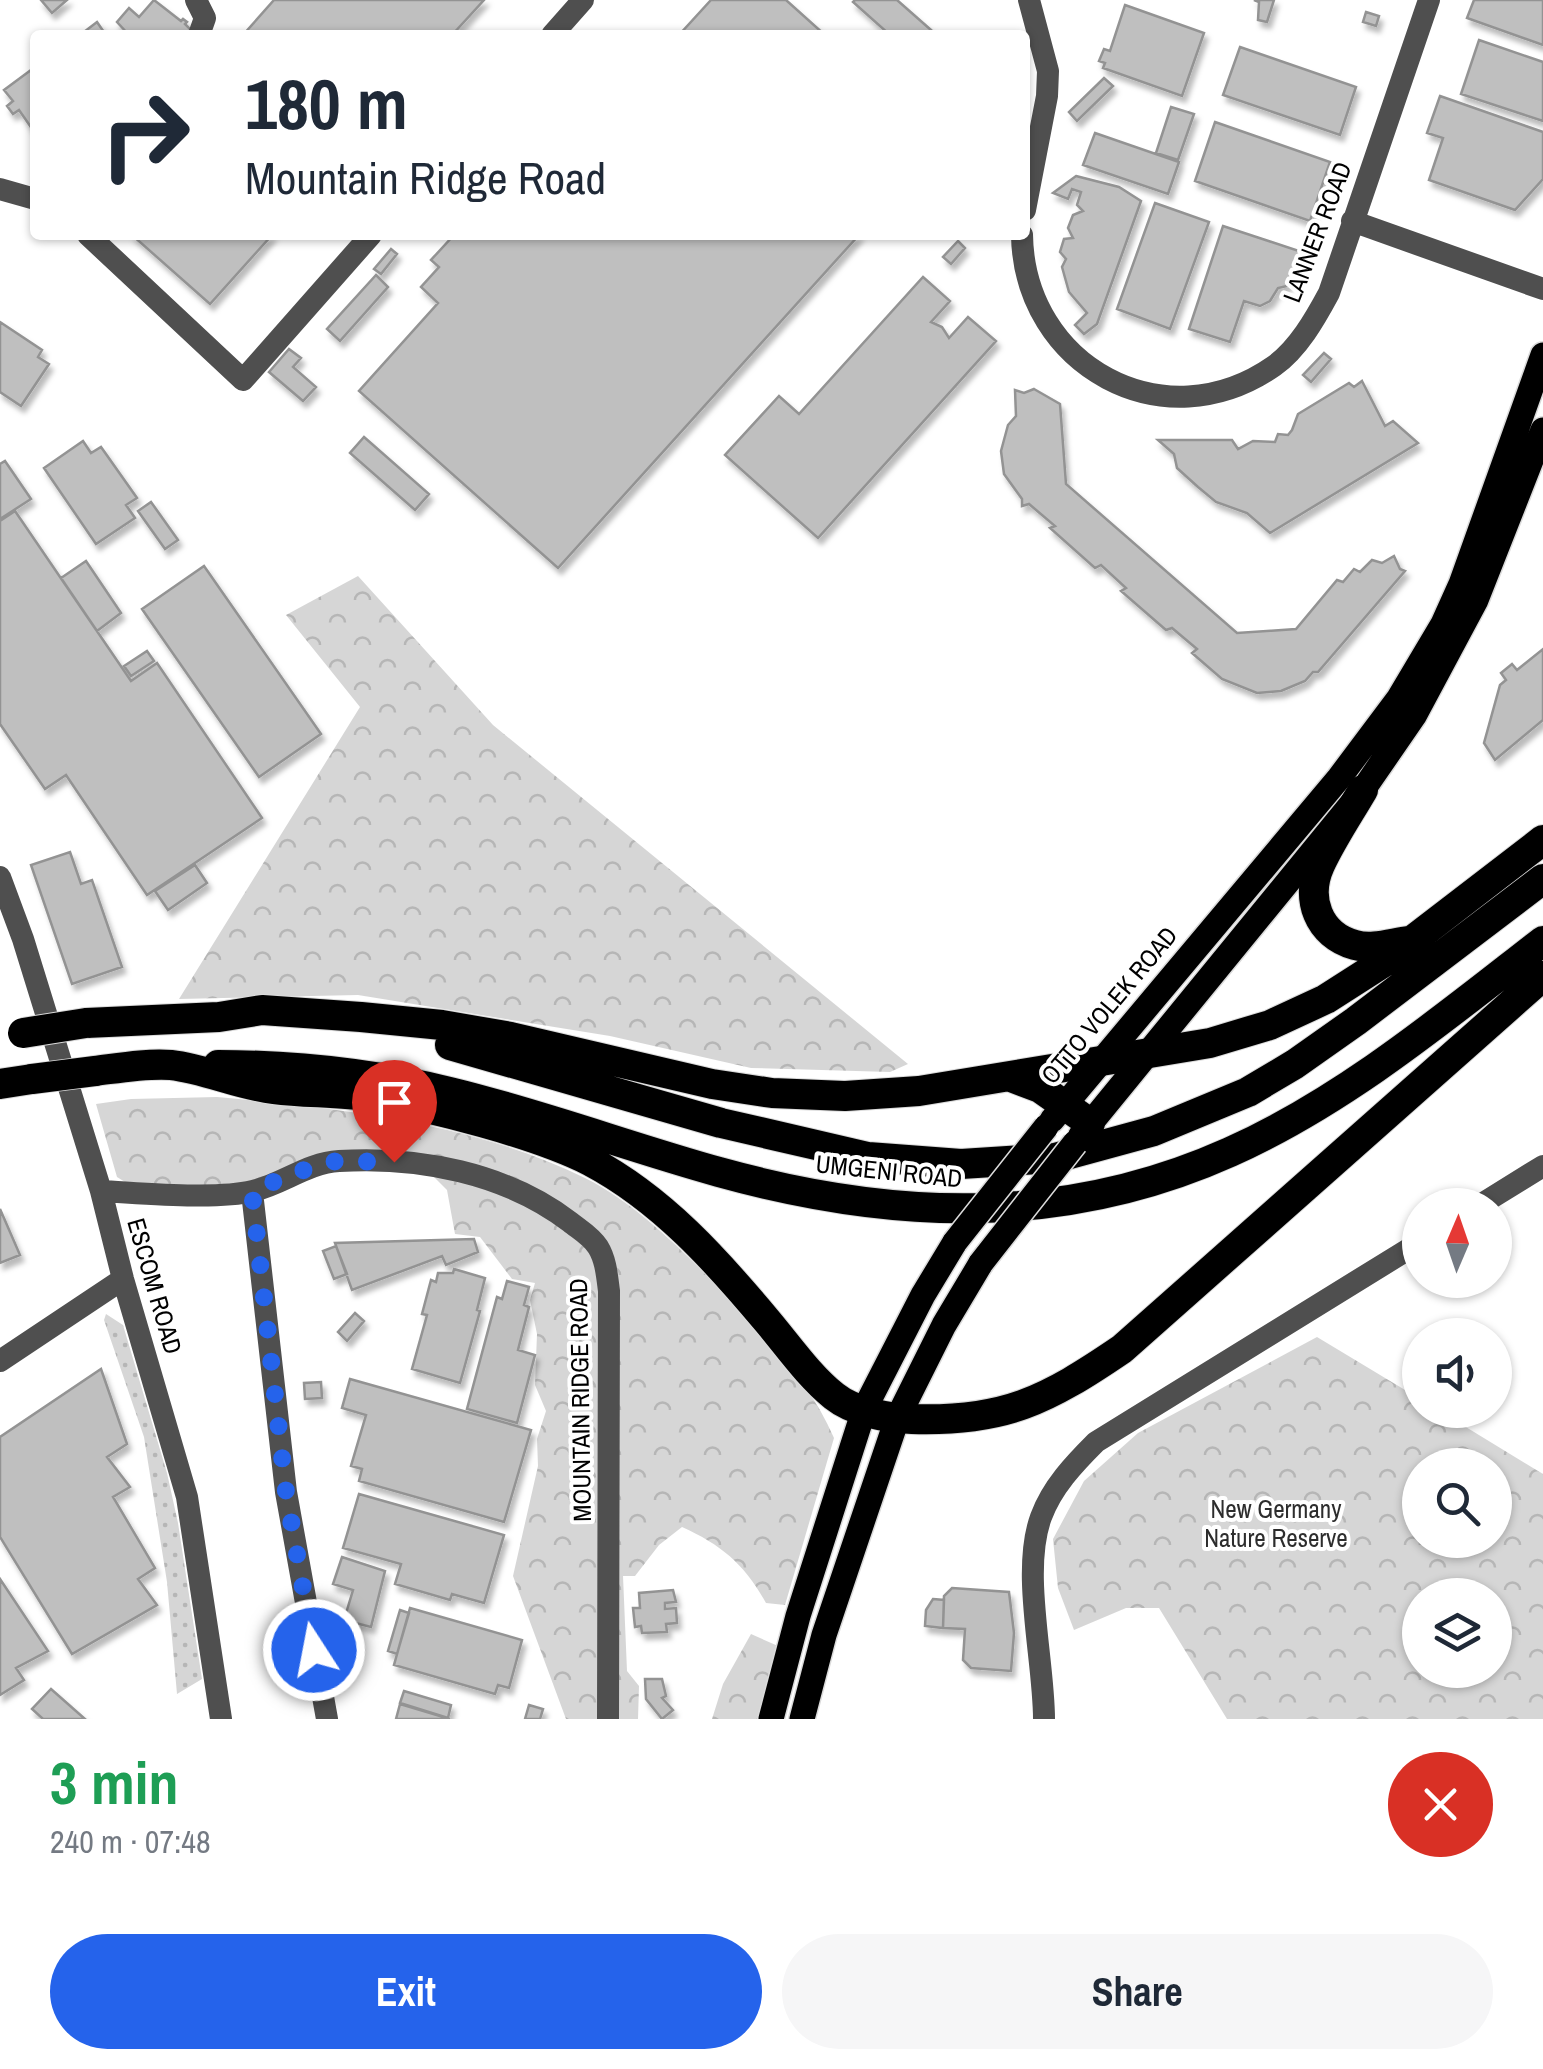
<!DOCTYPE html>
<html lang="en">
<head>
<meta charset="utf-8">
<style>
	body { margin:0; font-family:"Archivo Narrow",sans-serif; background:#f6f6f7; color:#1f2937; height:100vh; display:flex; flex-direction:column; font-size:38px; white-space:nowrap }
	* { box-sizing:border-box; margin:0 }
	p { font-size:32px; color:#747a83 }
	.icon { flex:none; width:55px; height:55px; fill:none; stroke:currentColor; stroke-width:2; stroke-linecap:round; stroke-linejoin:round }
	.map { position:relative; height:1719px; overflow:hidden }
	.details { display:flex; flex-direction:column; background:#fff; flex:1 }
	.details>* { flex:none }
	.hud { position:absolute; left:30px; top:30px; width:1000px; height:210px; border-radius:10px; box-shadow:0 2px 8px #0004; background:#fff; color:#1f2937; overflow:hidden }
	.needle { width:65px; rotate:2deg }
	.fabs { position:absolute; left:1402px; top:1188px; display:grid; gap:20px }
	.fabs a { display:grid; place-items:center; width:110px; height:110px; border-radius:50%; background:#fff; box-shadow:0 2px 8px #0004; font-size:50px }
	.pin { position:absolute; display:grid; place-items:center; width:85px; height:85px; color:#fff; margin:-102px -42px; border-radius:50% 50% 50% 0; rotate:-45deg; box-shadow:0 0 10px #0007 }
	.pin .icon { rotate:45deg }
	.me { position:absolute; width:110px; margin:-55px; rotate:349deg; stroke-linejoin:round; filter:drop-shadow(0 0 8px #0008) }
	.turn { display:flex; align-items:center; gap:35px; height:210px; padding:0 50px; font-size:45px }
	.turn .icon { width:130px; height:130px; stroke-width:2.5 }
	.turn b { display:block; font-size:70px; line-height:85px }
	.round { display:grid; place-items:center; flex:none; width:105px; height:105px; border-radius:52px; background:#f6f6f7 }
	.summary { display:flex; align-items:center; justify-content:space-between; height:170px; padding:0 50px }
	h1 { font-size:60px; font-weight:700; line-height:75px; color:#1e9e55 }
	.button { display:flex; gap:20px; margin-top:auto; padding:20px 50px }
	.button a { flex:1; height:115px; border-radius:60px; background:#2563eb; color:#fff; font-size:40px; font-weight:700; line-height:115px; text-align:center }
	.button a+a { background:#f6f6f7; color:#1f2937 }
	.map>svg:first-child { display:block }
	.grass { fill:url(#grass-dots) }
	.forest { fill:url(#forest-crowns); fill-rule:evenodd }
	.building { fill:#bfbfbf; stroke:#939393; stroke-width:2.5; filter:url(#shadow) }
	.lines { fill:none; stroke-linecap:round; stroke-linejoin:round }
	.major-casing { stroke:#dbdbdb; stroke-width:28 }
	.highway-casing { stroke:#dbdbdb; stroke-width:32 }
	.minor { stroke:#4f4f4f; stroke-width:22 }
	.major { stroke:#000; stroke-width:25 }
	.highway { stroke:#000; stroke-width:30 }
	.major-bridge-casing { stroke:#dbdbdb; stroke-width:28; stroke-linecap:butt }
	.highway-bridge-casing { stroke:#dbdbdb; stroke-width:32; stroke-linecap:butt }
	.major-bridge { stroke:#000; stroke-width:25 }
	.highway-bridge { stroke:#000; stroke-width:30 }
	.route { stroke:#2563eb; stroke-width:18; stroke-dasharray:0 32.4 }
	.labels { text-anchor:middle; stroke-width:8; stroke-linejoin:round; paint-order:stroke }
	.street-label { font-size:25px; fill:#000; stroke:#fff }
	.park-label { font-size:25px; fill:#2d2d2d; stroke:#fff }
</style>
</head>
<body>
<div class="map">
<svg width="1543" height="1719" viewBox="0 0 1543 1719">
	<defs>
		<pattern id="grass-dots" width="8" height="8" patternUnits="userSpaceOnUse" patternTransform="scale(2.5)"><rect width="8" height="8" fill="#d6d6d6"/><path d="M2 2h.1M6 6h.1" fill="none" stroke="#b6b6b6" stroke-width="1.8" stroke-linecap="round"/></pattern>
		<pattern id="forest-crowns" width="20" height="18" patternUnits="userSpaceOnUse" patternTransform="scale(2.5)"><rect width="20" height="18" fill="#d6d6d6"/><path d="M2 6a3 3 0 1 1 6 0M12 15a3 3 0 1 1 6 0" fill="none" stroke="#b6b6b6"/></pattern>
		<filter id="shadow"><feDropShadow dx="3.5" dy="6" stdDeviation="2.5" flood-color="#0004"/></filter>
	</defs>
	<rect width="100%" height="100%" fill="#fff"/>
	<path class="grass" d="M106,1314L123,1325L167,1473L178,1523L202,1679L177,1694L167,1582L144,1437L104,1320Z"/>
	<path class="forest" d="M358,576L493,725L908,1064L890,1072L751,1068L610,1036L358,995L179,999L360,707L286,615Z
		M217,1097C339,1108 474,1123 585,1178C639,1205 683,1252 725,1293C766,1334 811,1384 834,1438L785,1605L766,1603C745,1565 722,1545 682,1527L659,1545L635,1576H623L627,1671L639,1686L638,1719H566L513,1576L538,1466L537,1439L546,1411L535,1385L537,1334L530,1300L535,1283L512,1279L480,1237L455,1234L447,1190L423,1166L337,1161L252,1192L125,1182L117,1177L96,1104L131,1099Z
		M1317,1337L1420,1399V1410H1438L1543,1474V1719H1227L1159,1608H1126L1074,1630L1058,1588L1053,1539L1084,1481L1138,1433ZM1420,1465H1495V1540H1420ZM1420,1595H1495V1670H1420Z
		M751,1634L778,1646L759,1719H712L723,1684Z"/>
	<path class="building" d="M41,0H67L52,13Z
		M154,0L181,21L183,19L187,22L185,24L191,30L187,35H129L117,22L129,8L139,17Z
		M274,0H484L452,35H243Z
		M711,0H786L825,35H679Z
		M855,0H897L931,30L927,35H890L853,2Z
		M1254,0H1274L1267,22L1258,20L1259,2Z
		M1474,0H1543V45L1467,18Z
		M1125,5L1204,33L1182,96L1103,68L1105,63L1099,61L1104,49L1110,51Z
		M1366,12L1379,16L1376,26L1363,22Z
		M97,22L106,35H80Z
		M1479,40L1543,62V121L1461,94Z
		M1240,47L1356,87L1340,135L1223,95Z
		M35,67V133L19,110L13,114L7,106L13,101L4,90Z
		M1104,78L1113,86L1077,121L1069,112Z
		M1440,96L1543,132V179L1515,210L1429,180L1443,138L1427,133Z
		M1171,107L1194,114L1178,160L1156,153Z
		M1215,122L1330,162L1310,221L1195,181Z
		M1095,133L1179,162L1168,194L1083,165Z
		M1076,176L1119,187L1141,201L1097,324L1084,334L1075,325L1087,313L1069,292L1062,267L1066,259L1060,252L1064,239L1073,238L1068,228L1073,215L1083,211L1077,205L1081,192L1072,189L1068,199L1053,193Z
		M1155,203L1209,222L1170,329L1117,309Z
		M1223,226L1302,252L1294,276L1290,275L1287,286L1278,288L1270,301L1260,306L1244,301L1230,342L1189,329Z
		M132,235H272L210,304Z
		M454,235H859L558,568L359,391L438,303L421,287L439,267L431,260Z
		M958,241L965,248L951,264L943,257Z
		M391,249L397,254L381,274L374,269Z
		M376,275L388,287L340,341L327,329Z
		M923,277L950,301L931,322L942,327L949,338L968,317L996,341L818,538L725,455L779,396L799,414Z
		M0,322L42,350L38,357L49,364L21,406L0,392Z
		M289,349L301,358L293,367L316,387L303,401L269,372Z
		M1324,353L1331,359L1311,382L1303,375Z
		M1362,381L1385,426L1393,421L1418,443L1270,533L1247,513L1216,502L1198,487L1177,468L1174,454L1158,440H1232L1238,449L1253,441L1275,442L1278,434L1288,435L1292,430L1298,414L1349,383L1354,387Z
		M1034,389L1060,404L1066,484L1237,633L1296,629L1337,580L1343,582L1354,569L1360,572L1372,560L1382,563L1394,556L1400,569L1405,571L1318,672H1313L1305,681L1281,691L1257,693L1222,679L1192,653L1197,649L1172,628L1166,630L1121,591L1126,588L1101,565L1095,568L1050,528L1055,526L1029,504L1022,506V499L1004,474L1001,451L1008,425L1016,416L1015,390L1024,393Z
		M364,437L429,494L415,510L350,453Z
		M83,441L91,453L101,447L137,498L126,505L135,518L96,544L44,468Z
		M5,461L31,499L0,519V464Z
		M151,502L178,540L165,549L138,511Z
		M15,511L131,681L157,663L262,818L147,895L66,775L45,789L0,724V521Z
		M86,561L121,613L97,631L61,578Z
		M204,566L321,734L259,777L142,609Z
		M1543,649V720L1495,760L1484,743L1500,685L1506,680L1501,673L1512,664L1517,670Z
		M147,651L154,661L131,676L124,666Z
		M70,852L81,884L92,880L122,967L72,984L31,865Z
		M195,865L207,883L168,910L155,891Z
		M0,1209L20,1255L0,1263Z
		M474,1239L478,1252L446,1265L442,1256L352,1290L335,1243Z
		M336,1246L347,1274L334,1279L323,1251Z
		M454,1269L485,1278L477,1310L480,1311L460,1383L412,1369L427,1315L422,1314L431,1280L436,1282L438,1273H453Z
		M507,1281L529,1287L524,1305L529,1307L518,1350L535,1355L517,1423L467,1409L497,1297L502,1299Z
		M355,1313L364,1321L347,1341L338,1332Z
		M101,1369L127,1444L107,1457L130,1487L113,1497L155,1568L138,1579L157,1605L72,1654L0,1537V1437Z
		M350,1379L531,1430L504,1522L359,1481L362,1469L351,1466L366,1415L342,1408Z
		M321,1382L322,1398L305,1399L304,1383Z
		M359,1494L504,1535L484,1603L452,1594L450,1600L395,1584L401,1564L343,1548Z
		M342,1557L385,1571L371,1627L344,1620L353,1590L333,1584Z
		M0,1579L48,1651L16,1668L24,1680L0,1695Z
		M952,1588L1009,1592L1014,1633L1011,1671L971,1668L963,1660L965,1629L943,1628L944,1596Z
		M673,1590L676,1602L665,1603V1609L676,1608L677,1623L666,1624L667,1632L642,1633L641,1626L635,1627L633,1608H640L639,1593Z
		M933,1599L944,1600L943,1628L925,1626L926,1610Z
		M410,1608L522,1640L509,1688L498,1685L495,1694L394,1665Z
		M400,1610L409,1613L397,1654L388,1651Z
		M645,1679H662L666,1696L662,1698L673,1710L662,1719L646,1699Z
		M51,1689L85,1719H43L32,1709Z
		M404,1691L451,1705L448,1718L400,1703Z
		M400,1704L450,1719H396Z
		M529,1705L543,1709L540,1719H525Z"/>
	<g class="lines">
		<defs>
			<path id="major" d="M1052,1120L1339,778L1399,698L1443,624L1461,584L1543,355
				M1081,1135L1363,790L1414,716L1476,600L1543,430
				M771,1719L798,1616L864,1410L923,1295L955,1242
				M802,1719L824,1635L897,1419L944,1325L981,1263"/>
			<path id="highway" d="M1363,790C1349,814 1332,839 1320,865C1305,898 1318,935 1355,945C1372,950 1392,943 1409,941
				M86,1023L219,1017L262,1010L361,1017L442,1025L511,1037L712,1084L772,1093L845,1096L919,1091L1210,1043L1270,1025L1326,999L1387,960L1543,840
				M450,1045L721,1123L868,1157L961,1164L1055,1158L1154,1131L1248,1092L1295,1064L1356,1021L1543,879
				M218,1065C296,1065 375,1074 450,1092C541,1114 629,1147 719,1172C892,1220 1063,1227 1230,1152C1344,1101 1445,1017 1543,941
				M95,1071C119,1068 147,1063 171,1065C206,1069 239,1085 274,1089C306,1093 340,1092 372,1097C434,1108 534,1133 590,1161C662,1199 717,1261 768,1322C789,1347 809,1376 834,1396C854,1412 887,1418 912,1419C1005,1422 1047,1400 1122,1349L1543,976
				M1011,1077L1040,1088L1090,1123
				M0,1084L32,1079"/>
		</defs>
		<use href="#major" class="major-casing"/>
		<use href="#highway" class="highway-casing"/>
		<path class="minor" d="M196,0L205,18L199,35
			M552,35L583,0
			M0,189L35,199
			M1025,210L1047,96L1048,71L1029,0
			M1352,221L1543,289
			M88,235L243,380L371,235
			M1022,235C1024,366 1164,443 1274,366C1298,349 1315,319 1329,293L1429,0
			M0,877L23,939L101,1191L123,1279L187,1497L221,1719
			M101,1191C142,1193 216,1200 253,1191C283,1184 307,1163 339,1161C418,1156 506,1173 570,1222C580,1230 591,1236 598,1247C606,1260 607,1276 609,1291L608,1719
			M252,1192L286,1492L327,1719
			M1480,1205L1543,1166
			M0,1361L123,1279
			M1044,1719C1044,1660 1021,1571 1041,1517C1052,1487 1074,1464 1096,1442L1420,1242"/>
		<use href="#major" class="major"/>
		<use href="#highway" class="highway"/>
		<defs>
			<path id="major-bridge" d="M955,1242L1046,1127
				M981,1263L1075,1143"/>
			<path id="highway-bridge" d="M23,1033L86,1023
				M32,1079L95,1071"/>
		</defs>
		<use href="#major-bridge" class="major-bridge-casing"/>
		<use href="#highway-bridge" class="highway-bridge-casing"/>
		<use href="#major-bridge" class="major-bridge"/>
		<use href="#highway-bridge" class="highway-bridge"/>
	</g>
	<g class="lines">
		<path class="route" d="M314,1650L286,1492L252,1192L290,1174L336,1161L394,1162"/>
	</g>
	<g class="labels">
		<g class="street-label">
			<text transform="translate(1317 232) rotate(-69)" y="9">LANNER ROAD</text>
			<text transform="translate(1109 1005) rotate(-50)" y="9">OTTO VOLEK ROAD</text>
			<text transform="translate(889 1171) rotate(6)" y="9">UMGENI ROAD</text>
			<text transform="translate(155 1286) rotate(74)" y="9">ESCOM ROAD</text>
			<text transform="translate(580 1400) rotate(-91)" y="9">MOUNTAIN RIDGE ROAD</text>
		</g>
		<g class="park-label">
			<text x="1276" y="1518">New Germany<tspan x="1276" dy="29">Nature Reserve</tspan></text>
		</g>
	</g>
</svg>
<div class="fabs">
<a><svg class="needle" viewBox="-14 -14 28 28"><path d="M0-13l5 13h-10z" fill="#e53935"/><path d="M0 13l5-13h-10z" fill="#747a83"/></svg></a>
<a><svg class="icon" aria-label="sound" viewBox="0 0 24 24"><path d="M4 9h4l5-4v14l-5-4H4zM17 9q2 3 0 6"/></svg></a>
<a><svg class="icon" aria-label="search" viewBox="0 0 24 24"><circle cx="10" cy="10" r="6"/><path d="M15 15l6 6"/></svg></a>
<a><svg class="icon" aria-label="layers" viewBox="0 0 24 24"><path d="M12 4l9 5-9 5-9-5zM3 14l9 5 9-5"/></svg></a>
</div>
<div class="pin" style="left:394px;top:1162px;background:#d93025"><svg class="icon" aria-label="arrive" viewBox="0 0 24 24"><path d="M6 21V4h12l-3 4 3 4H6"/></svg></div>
<svg class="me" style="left:314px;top:1650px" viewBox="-20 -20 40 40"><circle r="17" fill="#2563eb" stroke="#fff" stroke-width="3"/><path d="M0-11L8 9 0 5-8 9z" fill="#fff"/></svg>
<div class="hud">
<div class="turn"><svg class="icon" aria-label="right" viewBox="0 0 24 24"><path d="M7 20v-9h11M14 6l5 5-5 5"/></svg><div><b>180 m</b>Mountain Ridge Road</div></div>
</div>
</div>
<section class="details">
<div class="summary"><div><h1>3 min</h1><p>240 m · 07:48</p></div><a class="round" style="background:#d93025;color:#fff"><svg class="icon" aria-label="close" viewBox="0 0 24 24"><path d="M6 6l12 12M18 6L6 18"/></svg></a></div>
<div class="button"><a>Exit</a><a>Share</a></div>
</section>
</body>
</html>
